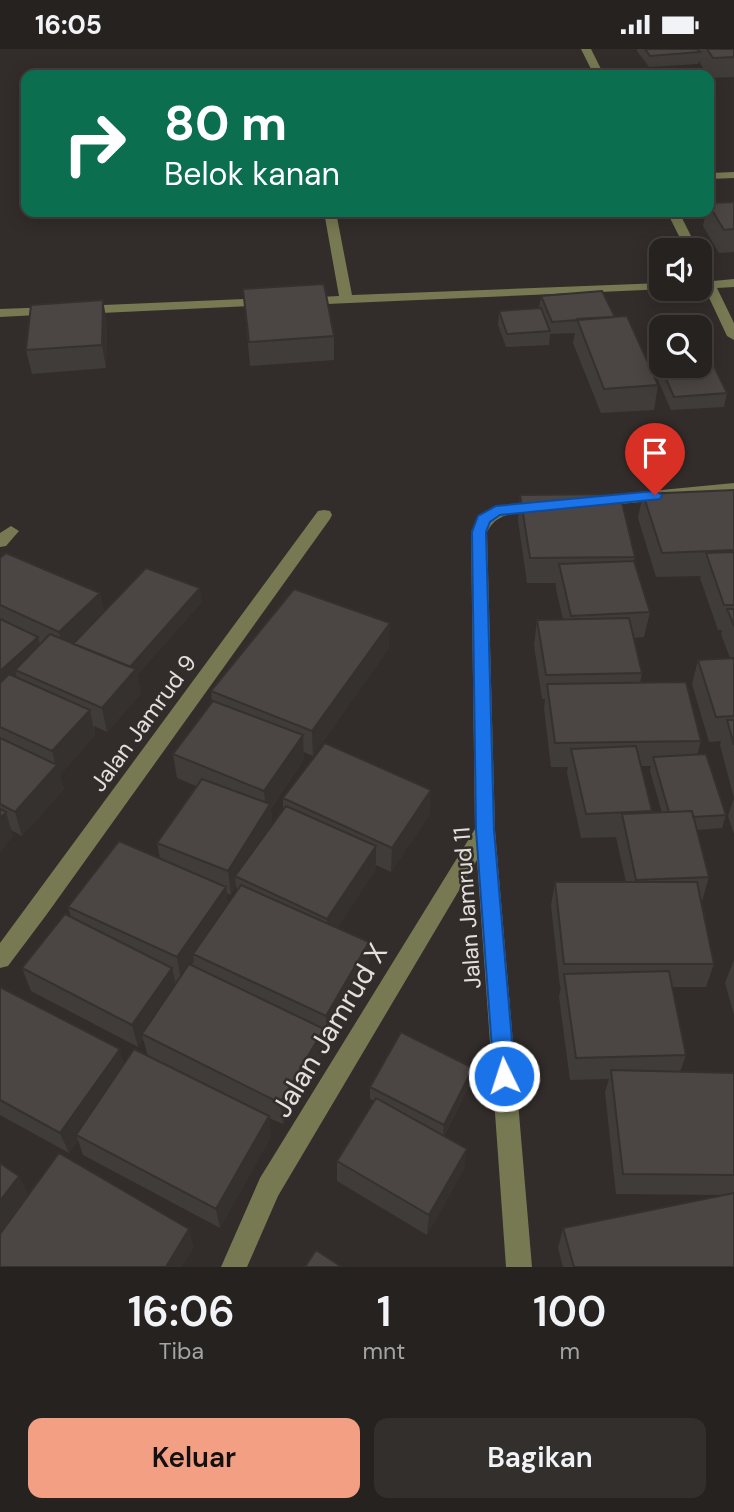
<!DOCTYPE html>
<html lang="id">
<head>
<meta charset="utf-8">
<style>
	body { margin:0; font-family:"DM Sans",sans-serif; background:#322f2d; color:#f1f3f6; height:100vh; display:flex; flex-direction:column; font-size:26px; white-space:nowrap }
	* { box-sizing:border-box; margin:0 }
	p { font-size:23px; color:#a4a4a5 }
	.icon { flex:none; width:38px; height:38px; fill:none; stroke:currentColor; stroke-width:2; stroke-linecap:round; stroke-linejoin:round }
	.map { position:relative; height:1218px; overflow:hidden }
	.side { display:flex; flex-direction:column; background:#262220; flex:1 }
	.side>* { flex:none }
	.guide { position:absolute; left:21px; top:21px; width:693px; height:147px; border-radius:14px; box-shadow:0 4px 18px #0003,0 0 0 2px #423f3e; background:#0b6e4f; color:#fff; overflow:hidden }
	.tools { position:absolute; left:649px; top:189px; display:grid; gap:14px }
	.tools a { display:grid; place-items:center; width:63px; height:63px; border-radius:14px; background:#262220; box-shadow:0 4px 18px #0003,0 0 0 2px #423f3e; font-size:35px }
	.pin { position:absolute; display:grid; place-items:center; width:60px; height:60px; color:#fff; margin:-72px -30px; border-radius:50% 50% 50% 0; rotate:-45deg; box-shadow:0 0 7px #0007 }
	.pin .icon { rotate:45deg }
	.me { position:absolute; width:77px; margin:-38px; rotate:356deg; stroke-linejoin:round; filter:drop-shadow(0 0 5px #0008) }
	.turn { display:flex; align-items:center; gap:24px; height:147px; padding:0 28px; font-size:32px }
	.turn .icon { width:91px; height:91px; stroke-width:2.5 }
	.turn b { display:block; font-size:49px; line-height:60px }
	.eta { display:flex; justify-content:space-evenly; align-items:center; height:119px; text-align:center }
	.eta b { font-size:42px; font-weight:600; line-height:49px }
	.button { display:flex; gap:14px; margin-top:auto; padding:14px 28px }
	.button a { flex:1; height:80px; border-radius:14px; background:#f39f83; color:#111; font-size:28px; font-weight:600; line-height:80px; text-align:center }
	.button a+a { background:#322f2d; color:#f1f3f6 }
	.status { display:flex; justify-content:space-between; align-items:center; height:49px; padding:0 35px; background:#262220; direction:ltr }
	.status svg { height:19px; fill:currentColor }
	.map>svg:first-child { display:block }
	.lines { fill:none; stroke-linecap:round; stroke-linejoin:round }
	.minor { fill:#767952; fill-rule:evenodd }
	.wall { fill:#403c3a; fill-rule:evenodd }
	.shaded-wall { fill:#34312f }
	.building { fill:#4b4643; stroke:#34312f; stroke-width:2 }
	.route { fill:#1a73e8; stroke:#114b97; stroke-width:2 }
	.labels { text-anchor:middle; stroke-width:5; stroke-linejoin:round; paint-order:stroke }
	.street-label { font-size:23px; fill:#e2dfdd; stroke:#322d2a }
	.near-street-label { font-size:28px; fill:#e2dfdd; stroke:#322d2a }
</style>
</head>
<body>
<div class="status"><b>16:05</b><svg viewBox="0 0 49 12"><path d="M0 12V9h3v3zM5 12V6h3v6zM10 12V3h3v9zM15 12V0h3v12zM26 1h20v11H26zM47 4h2v5h-2z"/></svg></div>
<div class="map">
<svg width="734" height="1218" viewBox="0 0 734 1218">
	<rect width="100%" height="100%" fill="#322d2a"/>
	<g class="lines">
		<path class="minor" d="M581,0H591L604,26H594Z
			M734,123V129L709,130V124Z
			M324,163H336L352,246L662,234V240H667L304,256L298,252L299,249L339,247Z
			M667,163H679L698,201H686Z
			M700,214L704,215L713,232L734,230V238L717,239L734,274V291L727,287L705,240H696H700Z
			M266,249L272,253L271,256L80,265L74,261L80,257Z
			M52,258L57,259V265L0,268V260Z
			M734,434V444L599,457L591,452L599,447Z
			M543,452L548,453L551,457L548,461C526,466 499,458 487,483L495,781L532,1218H506L477,811L278,1147L247,1218H221L260,1129L475,780L471,483C486,454 514,455 543,452Z
			M324,461L330,462L332,466L330,470L47,865L8,917L0,919V894L318,462Z
			M11,477L19,482L6,497L0,498V484Z"/>
	</g>
	<path class="wall" d="M637,0H734V28L709,29V26H707L699,12L698,15L649,18L637,2Z
		M734,153V203L719,204L703,177L706,163H709V154Z
		M243,240L334,287V311L250,317Z
		M541,247L615,268L658,336L654,361L601,364L573,294L575,284L550,285L549,296L506,298L498,276L499,262L539,259Z
		M107,274L106,319L32,325L26,301Z
		M659,314L727,344L724,358L671,361L656,327Z
		M734,441V749L720,696L721,692L709,693L692,635L698,611L730,609L721,585L722,581H718L700,529L701,527L656,528L638,469L643,445Z
		M520,446L635,508L634,512L650,563L644,588L634,589L642,624L640,634L701,692L697,706L726,766L722,779L697,781L709,828L702,852L714,915L706,938H672L686,1006L680,1023L734,1024V1218H563L558,1199L563,1179L723,1146L616,1145L605,1043L609,1030L570,1031L559,948L561,938H560L551,857L555,833H626L616,788L581,789L567,724L568,718H551L544,660L545,650H542L534,596L537,571L563,570L556,540V534H527L518,471ZM641,717H651L650,722L662,764H652Z
		M0,509L100,544L104,563L202,553L137,626L141,645L107,683L94,677L95,686L60,726L64,740L22,787L11,781L13,787L0,803Z
		M389,599L313,707L304,703V710L271,760L272,776L283,760V749L430,765L391,823L376,816V820L337,879L369,893V916L327,990L325,989V1002L283,1075L269,1069L271,1088L220,1179L83,1106L78,1091L69,1104L0,1066V938L124,1015L148,1007L143,990L138,998L31,942L22,919L71,868L68,858L160,809L157,794L196,737L177,729L173,705L212,654L211,642ZM236,837L237,841L228,854L226,844L231,846Z
		M734,749V785L728,767Z
		M734,911V966L725,934Z
		M473,1019L472,1031L444,1087L464,1120L427,1186L337,1132V1112L374,1052L370,1050V1038Z"/>
	<path class="shaded-wall" d="M103,251L107,274L106,319L102,296Z
		M200,539L202,553L137,626L141,645L107,683L102,659L128,620Z
		M100,544L105,569L65,607L59,583Z
		M390,574L389,599L313,707L312,682Z
		M38,588L44,613L15,621L19,636L0,648V622Z
		M90,661L95,686L60,726L64,740L22,787L15,763L56,717L52,702Z
		M303,686L304,710L271,760L272,779L235,827L236,837L231,846L228,822L266,761L264,742Z
		M431,741L430,765L391,823L392,799Z
		M6,763L13,787L0,803V769Z
		M376,797V820L328,893L327,870Z
		M226,838L229,862L193,905L194,912L181,931L177,908Z
		M369,893V916L327,990L326,967Z
		M172,919L177,941L142,985L143,990L138,998L132,976Z
		M324,980L325,1002L283,1075L280,1054Z
		M120,1000L126,1022L76,1086L78,1091L69,1104L60,1084Z
		M473,1019L472,1031L443,1088L444,1076Z
		M269,1067L271,1088L220,1179L216,1160Z
		M467,1100L464,1120L427,1186L429,1166Z
		M19,1127L29,1147L0,1185V1152Z
		M189,1180L194,1199L182,1218H166Z"/>
	<path class="building" d="M645,0H697L700,3L650,7Z
		M707,0H734V8L713,9Z
		M457,20L459,26H367L366,24Z
		M734,153V180L724,181L709,156V154Z
		M324,235L334,287L249,293L243,240Z
		M602,242L615,268L552,273L541,247Z
		M103,251L102,296L26,301L31,256Z
		M541,259L550,282L507,285L499,262Z
		M627,267L658,336L604,340L577,270Z
		M711,311L727,344L674,348L659,314H662V317H700V312Z
		M734,441V501L662,504L643,445Z
		M620,445L635,508L530,509L520,446Z
		M734,503V556H724L706,504Z
		M6,504L100,544L59,583L0,556V509Z
		M634,512L650,563L571,567L559,515Z
		M146,519L200,539L130,618L73,595Z
		M294,540L390,574L312,682L211,642Z
		M727,560H734V577Z
		M629,569L642,624L546,626L537,571Z
		M0,570L38,588L0,622Z
		M50,585L136,620L102,659L15,621Z
		M734,609V667L716,668L698,611Z
		M9,625L90,661L52,702L0,678V634Z
		M686,633L701,692L555,694L547,635Z
		M213,652L303,686L264,742L173,705Z
		M727,671H734V696Z
		M0,689L57,716L15,763L0,755Z
		M325,694L431,741L392,799L283,749Z
		M636,697L652,762L586,765L571,700Z
		M706,705L726,766L693,768L692,762L669,763L653,708Z
		M202,730L270,755L228,822L157,794Z
		M286,757L376,797L327,870L235,827Z
		M0,760L6,763L0,769Z
		M692,762L709,828L636,831L622,765Z
		M119,792L226,838L177,908L68,858Z
		M555,833H697L714,915H564Z
		M241,836L369,893L326,967L193,905Z
		M65,865L172,919L132,976L22,919Z
		M189,915L324,980L280,1054L142,985Z
		M669,922L686,1006L576,1009L564,925Z
		M0,938L120,1000L60,1084L0,1051Z
		M401,983L473,1019L444,1076L370,1038Z
		M134,1000L269,1067L216,1160L76,1086Z
		M611,1021L734,1024V1126L623,1125Z
		M376,1049L467,1100L429,1166L337,1112Z
		M59,1104L189,1180L166,1218H0V1185Z
		M0,1114L19,1127L0,1152Z
		M734,1144V1218H574L563,1179Z
		M316,1201L342,1218H305Z"/>
	<path class="route" d="M655,442L662,446L660,450L500,466L490,473L486,483L494,781L515,1027L512,1034L504,1037L497,1034L494,1027L476,781L472,483L478,467L496,457Z"/>
	<g class="labels">
		<g class="street-label">
			<text transform="translate(143 674) rotate(-54)" y="8">Jalan Jamrud 9</text>
			<text transform="translate(467 859) rotate(-94)" y="8">Jalan Jamrud 11</text>
		</g>
		<g class="near-street-label">
			<text transform="translate(329 981) rotate(-59)" y="10">Jalan Jamrud X</text>
		</g>
	</g>
</svg>
<div class="tools">
<a><svg class="icon" aria-label="sound" viewBox="0 0 24 24"><path d="M4 9h4l5-4v14l-5-4H4zM17 9q2 3 0 6"/></svg></a>
<a><svg class="icon" aria-label="search" viewBox="0 0 24 24"><circle cx="10" cy="10" r="6"/><path d="M15 15l6 6"/></svg></a>
</div>
<div class="pin" style="left:655px;top:446px;background:#d93025"><svg class="icon" aria-label="arrive" viewBox="0 0 24 24"><path d="M6 21V4h12l-3 4 3 4H6"/></svg></div>
<svg class="me" style="left:504px;top:1027px" viewBox="-20 -20 40 40"><circle r="17" fill="#1a73e8" stroke="#fff" stroke-width="3"/><path d="M0-11L8 9 0 5-8 9z" fill="#fff"/></svg>
<div class="guide">
<div class="turn"><svg class="icon" aria-label="right" viewBox="0 0 24 24"><path d="M7 20v-9h11M14 6l5 5-5 5"/></svg><div><b>80 m</b>Belok kanan</div></div>
</div>
</div>
<section class="side">
<div class="eta">
<div><b>16:06</b><p>Tiba</p></div>
<div><b>1</b><p>mnt</p></div>
<div><b>100</b><p>m</p></div>
</div>
<div class="button"><a>Keluar</a><a>Bagikan</a></div>
</section>
</body>
</html>
